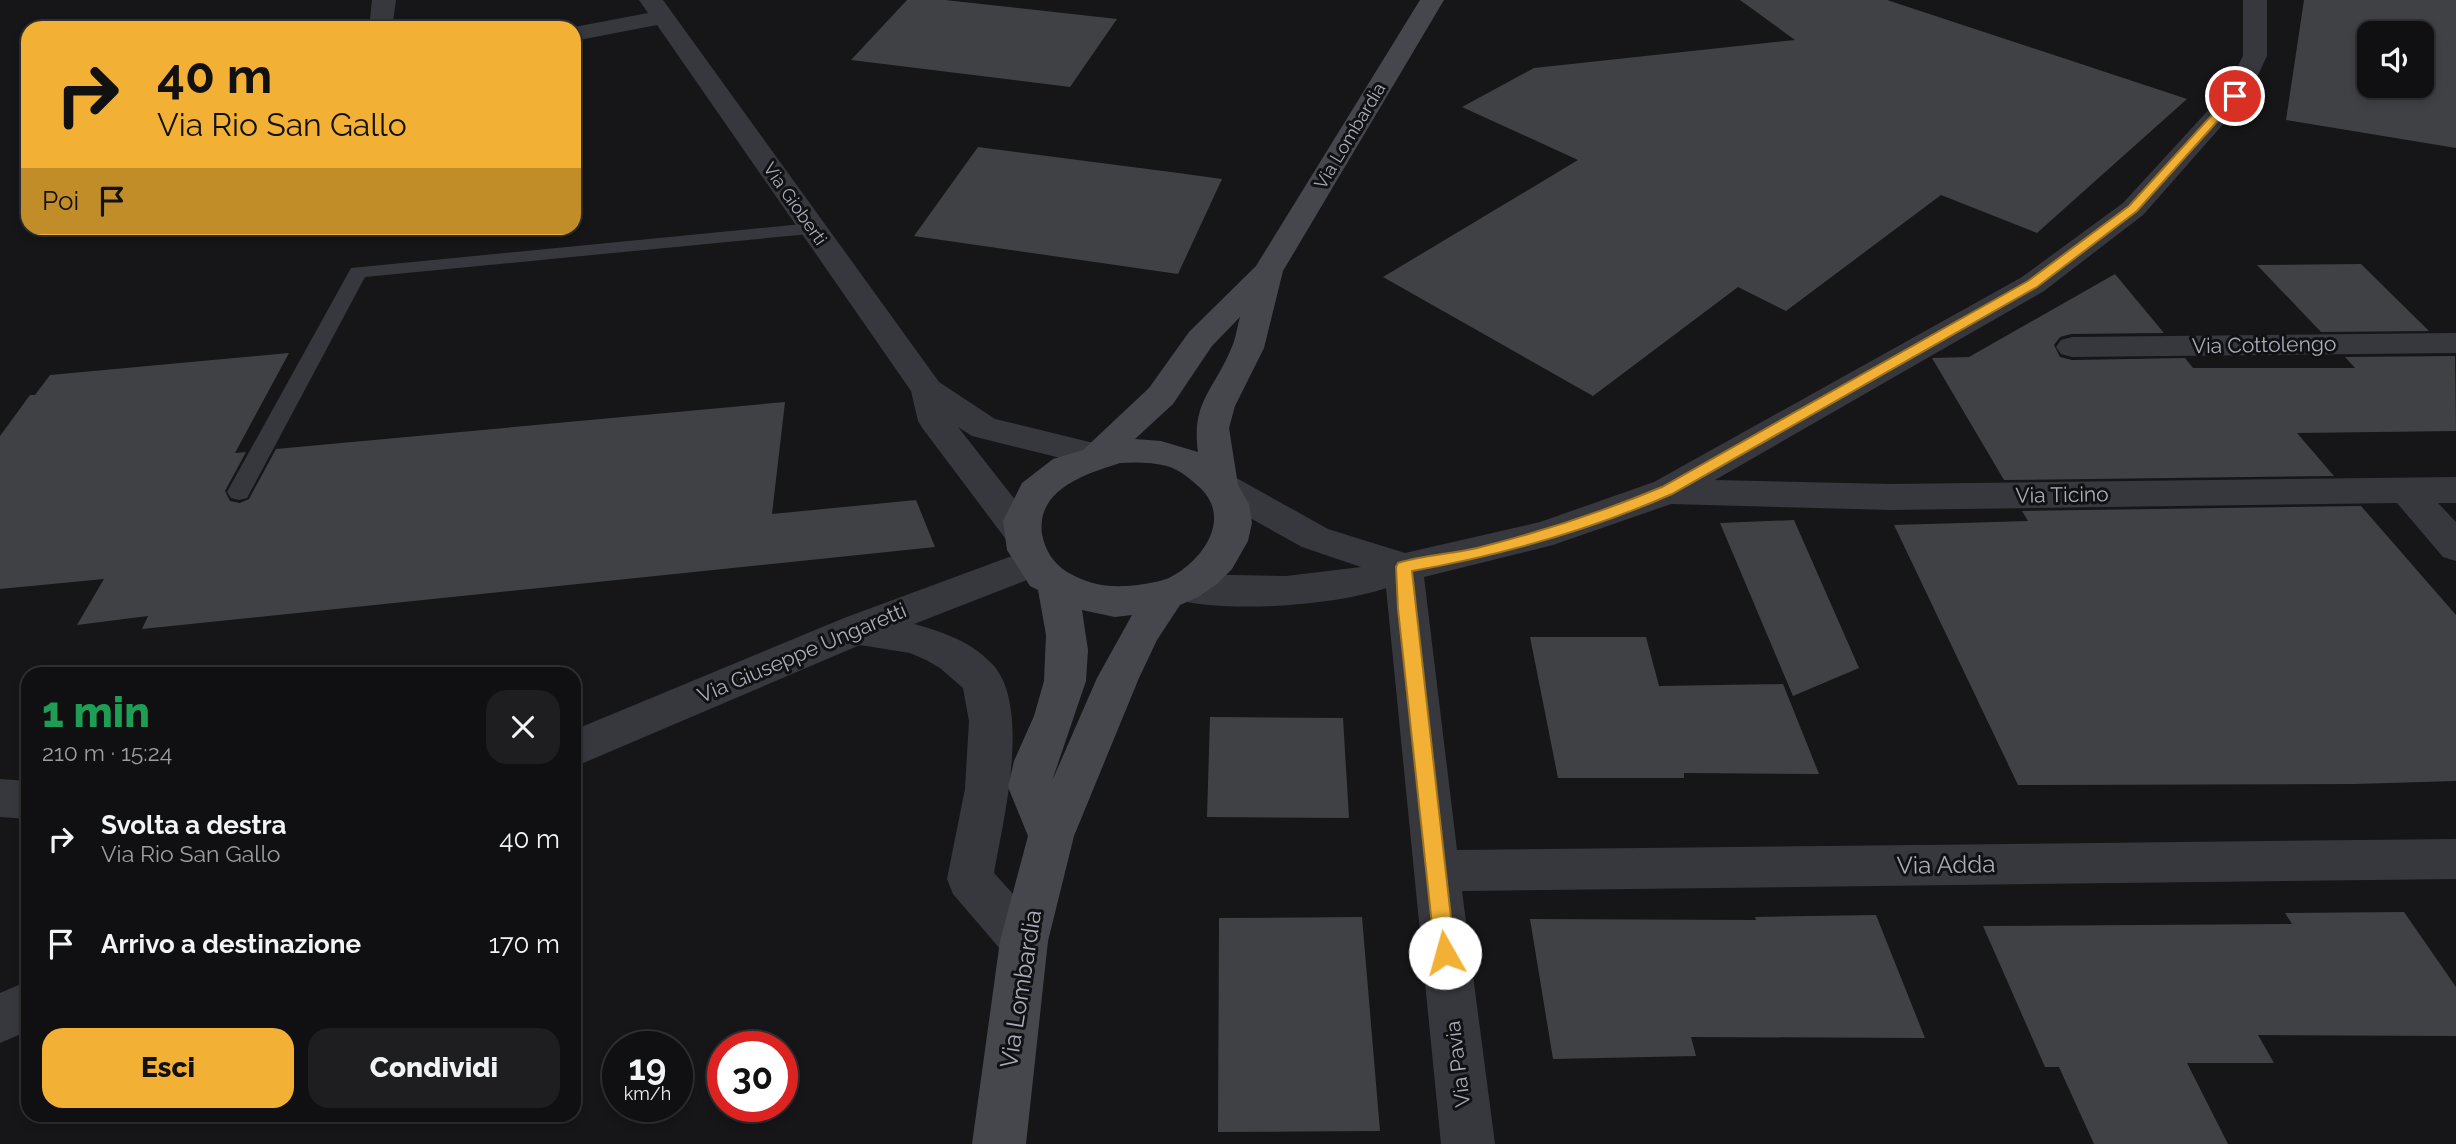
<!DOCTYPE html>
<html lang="it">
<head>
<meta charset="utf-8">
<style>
	body { margin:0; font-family:Raleway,sans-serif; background:#1e1e20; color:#f1f3f6; height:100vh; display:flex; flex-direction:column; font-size:26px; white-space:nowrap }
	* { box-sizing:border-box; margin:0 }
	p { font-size:23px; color:#9c9d9f }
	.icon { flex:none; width:38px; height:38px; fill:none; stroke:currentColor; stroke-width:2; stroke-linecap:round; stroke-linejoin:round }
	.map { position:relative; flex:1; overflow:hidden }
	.sheet { position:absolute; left:21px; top:667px; width:560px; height:455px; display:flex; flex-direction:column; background:#101012; border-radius:21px; box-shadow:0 4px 10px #0003,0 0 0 2px #303032 }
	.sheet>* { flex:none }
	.hud { position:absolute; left:21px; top:21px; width:560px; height:214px; border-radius:21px; box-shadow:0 4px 10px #0003,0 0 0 2px #303032; background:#f2b134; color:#111; overflow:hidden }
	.controls { position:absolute; left:2357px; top:21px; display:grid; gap:14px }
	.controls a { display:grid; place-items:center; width:77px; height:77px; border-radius:14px; background:#101012; box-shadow:0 4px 10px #0003,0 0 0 2px #303032; font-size:35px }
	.speed { position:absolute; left:602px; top:1031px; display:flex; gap:14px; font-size:35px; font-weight:700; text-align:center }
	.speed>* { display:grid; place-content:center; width:91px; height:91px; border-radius:50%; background:#101012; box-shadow:0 4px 10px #0003,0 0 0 2px #303032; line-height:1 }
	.speed small { font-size:18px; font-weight:400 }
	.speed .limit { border:10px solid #d22; background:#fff; color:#111 }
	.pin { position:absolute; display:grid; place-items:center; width:60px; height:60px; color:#fff; margin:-30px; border:4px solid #fff; border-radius:50%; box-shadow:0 2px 7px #0007 }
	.me { position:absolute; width:77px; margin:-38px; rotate:353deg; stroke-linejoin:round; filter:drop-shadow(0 0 5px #0008) }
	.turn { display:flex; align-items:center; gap:24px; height:147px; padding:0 21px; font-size:32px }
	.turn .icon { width:91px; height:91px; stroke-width:2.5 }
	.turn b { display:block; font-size:49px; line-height:60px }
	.then { display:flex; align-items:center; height:66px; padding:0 21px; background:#0003; gap:14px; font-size:26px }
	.round { display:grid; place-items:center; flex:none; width:74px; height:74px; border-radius:21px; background:#1e1e20 }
	.overview { display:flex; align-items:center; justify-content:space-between; height:119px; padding:0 21px }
	h1 { font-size:42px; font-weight:800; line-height:52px; color:#1e9e55 }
	.action { display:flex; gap:14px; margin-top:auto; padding:14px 21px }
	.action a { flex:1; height:80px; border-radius:21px; background:#f2b134; color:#111; font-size:28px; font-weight:800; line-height:80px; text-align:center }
	.action a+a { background:#1e1e20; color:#f1f3f6 }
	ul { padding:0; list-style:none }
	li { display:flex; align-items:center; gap:21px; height:105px; padding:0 21px }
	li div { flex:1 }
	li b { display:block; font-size:26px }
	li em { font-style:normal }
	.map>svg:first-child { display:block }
	.building { fill:#404145; fill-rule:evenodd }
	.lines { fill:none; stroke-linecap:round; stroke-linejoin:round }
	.lane { fill:#37383d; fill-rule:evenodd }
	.street { fill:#37383d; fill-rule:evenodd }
	.secondary { fill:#45474d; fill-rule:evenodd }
	.route { fill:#f2b134; stroke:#9d7322; stroke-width:2 }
	.labels { text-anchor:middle; stroke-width:6; stroke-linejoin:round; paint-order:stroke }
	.far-street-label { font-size:18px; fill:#a8adb8; stroke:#111113 }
	.street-label { font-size:21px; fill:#a8adb8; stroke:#111113 }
	.near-street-label { font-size:24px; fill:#a8adb8; stroke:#111113 }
</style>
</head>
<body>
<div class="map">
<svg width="2456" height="1144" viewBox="0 0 2456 1144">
	<rect width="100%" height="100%" fill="#161618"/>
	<path class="building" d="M907,0H945L1117,19L1070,87L851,60Z
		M1740,0H1887L2187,99L2037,233L1941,195L1786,311L1738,287L1593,396L1383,277L1578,160L1462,107L1534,68L1795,40Z
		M2304,0H2456V148L2286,120ZM2370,33H2422V86H2370Z
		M978,147L1171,172L1222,179L1178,274L914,236Z
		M2361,264L2429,331L2321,332L2257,265Z
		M2115,274L2164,333L2071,334L2060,337L2054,345L2060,357L2072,360L2185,358L2193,368H2355L2345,357L2455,356L2456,431L2297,433L2334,476L2004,480L1932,358L1969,357Z
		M289,353L235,453L246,452L225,491L230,501L240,503L249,499L276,449L785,402L772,514L916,500L935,547L142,629L148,616L77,625L104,579L0,589V436L30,395H35L50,375Z
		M2361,506L2456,615V781L2355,784L2018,785L1894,525L2028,521L2022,511Z
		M1794,520L1859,668L1793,696L1720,523Z
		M1530,637H1646L1659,686L1783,684L1819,774L1684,773V778H1558Z
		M1210,717L1343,718L1349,818L1207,817Z
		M2404,912L2456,987V1036L2258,1035L2274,1063H2187L2228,1144H2094L2059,1067H2045L1983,926L2292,924L2285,913Z
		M1876,915L1925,1038L1691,1037L1696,1056L1553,1059L1530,919L1756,920L1755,917Z
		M1362,917L1380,1131L1218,1132L1219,918Z"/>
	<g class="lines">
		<path class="lane" d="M813,223L822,229L820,233L365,277L247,498L239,500L231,498L227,492L351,268Z"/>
		<path class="street" d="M372,0H396L393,22L399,28H369Z
			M639,0H663L939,382L995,419L1110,447L1115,455L1110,463L1097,467L972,436L958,427L1034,524L1040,533L1034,542L1021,546L1008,542L923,429L918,421L911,391L657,25L574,41V28H569L648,13Z
			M2243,0H2267V56L2248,96L2143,215L2044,291L1715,480L1891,484L2456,477V503H2438L2456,522V561L2443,557L2397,503L1891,510L1671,504L1553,545L1424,577L1457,850L2456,839V879L1462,891L1495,1144H1441L1386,588C1335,606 1221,614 1169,598L1164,588L1169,578L1183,574L1286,576L1361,567L1302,547L1207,494L1202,485L1207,476L1220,473L1233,476L1328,529L1405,553L1540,522L1654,482L2022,277L2123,203L2224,93L2243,56Z
			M2456,333V353L2072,357L2061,354L2056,347L2061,340L2072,337Z
			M1031,549L1045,553L1050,563L1045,573L914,624C943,632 973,642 994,666C1031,710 1003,821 994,873L1041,925L1048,941L1041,957L1024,963L1007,957L953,894L947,879L965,789L969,721L963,688L940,668L926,660L910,653L860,645L574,767V730L844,618Z
			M0,779L28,781V819L0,817Z
			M28,981V1031L0,1043V993Z"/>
		<path class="secondary" d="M1420,0H1444L1283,271L1264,348L1235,406L1229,428L1238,485L1249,504L1252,523L1248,541L1232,569L1217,584L1198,597L1180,605L1157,640L1139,678L1074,836L1048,941L1026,1144H972L1000,941L1028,836L1008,787L1014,761L1034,716L1044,681L1046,635L1038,590L1030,586L1007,550L1003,521L1022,483L1053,459L1083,450L1149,388L1189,332L1256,266ZM1240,317C1237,327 1236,339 1231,349C1214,390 1191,402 1198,452L1161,441L1135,439L1173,404L1212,346ZM1120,463C1135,462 1152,462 1167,466C1180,470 1189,478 1198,486C1234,517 1203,561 1169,578C1159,582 1149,583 1138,585C1111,588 1091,586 1067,572C1053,563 1045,550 1042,534C1036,489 1086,474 1120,463ZM1082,610L1115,617L1132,615L1097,678L1052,781L1086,681L1088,650Z"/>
	</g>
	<path class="route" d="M2231,94L2240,96L2137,211L2037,287L1672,494C1588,531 1502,555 1412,571L1455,953L1452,960L1445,962L1438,960L1435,953L1398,609L1396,567L1398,563C1424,555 1451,554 1477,548C1541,532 1602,512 1662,487L2028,281L2129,206Z"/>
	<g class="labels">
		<g class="far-street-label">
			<text transform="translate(1350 136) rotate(-59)" y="6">Via Lombardia</text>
			<text transform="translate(795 204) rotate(55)" y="6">Via Gioberti</text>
		</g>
		<g class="street-label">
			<text transform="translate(2264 345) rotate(-1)" y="7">Via Cottolengo</text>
			<text transform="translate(2062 495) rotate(-1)" y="7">Via Ticino</text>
			<text transform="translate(802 653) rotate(-23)" y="7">Via Giuseppe Ungaretti</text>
			<text transform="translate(1458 1064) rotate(-97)" y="7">Via Pavia</text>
		</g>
		<g class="near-street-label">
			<text transform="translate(1946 865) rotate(-1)" y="8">Via Adda</text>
			<text transform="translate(1021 989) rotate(-81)" y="8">Via Lombardia</text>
		</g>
	</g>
</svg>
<div class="controls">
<a><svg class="icon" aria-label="sound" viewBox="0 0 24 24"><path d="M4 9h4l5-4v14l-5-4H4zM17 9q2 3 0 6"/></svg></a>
</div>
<div class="speed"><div>19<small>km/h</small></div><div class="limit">30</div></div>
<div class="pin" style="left:2235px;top:96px;background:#d93025"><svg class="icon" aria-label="arrive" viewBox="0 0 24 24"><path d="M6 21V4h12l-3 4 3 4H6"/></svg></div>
<svg class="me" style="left:1445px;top:953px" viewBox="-20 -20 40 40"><circle r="19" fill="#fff"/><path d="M0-13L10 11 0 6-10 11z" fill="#f2b134"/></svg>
<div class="hud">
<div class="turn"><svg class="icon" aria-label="right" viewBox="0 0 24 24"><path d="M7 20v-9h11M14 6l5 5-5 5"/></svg><div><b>40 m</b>Via Rio San Gallo</div></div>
<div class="then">Poi<svg class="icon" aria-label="arrive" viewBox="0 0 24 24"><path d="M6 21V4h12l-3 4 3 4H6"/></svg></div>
</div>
<section class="sheet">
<div class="overview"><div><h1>1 min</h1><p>210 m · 15:24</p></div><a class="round"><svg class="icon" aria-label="close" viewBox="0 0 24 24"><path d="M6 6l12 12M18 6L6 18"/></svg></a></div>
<ul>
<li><svg class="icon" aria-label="right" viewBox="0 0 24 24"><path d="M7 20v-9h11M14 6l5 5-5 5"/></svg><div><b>Svolta a destra</b><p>Via Rio San Gallo</p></div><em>40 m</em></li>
<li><svg class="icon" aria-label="arrive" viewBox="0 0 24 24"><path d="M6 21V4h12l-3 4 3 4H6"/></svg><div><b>Arrivo a destinazione</b></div><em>170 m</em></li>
</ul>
<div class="action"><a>Esci</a><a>Condividi</a></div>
</section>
</div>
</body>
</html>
